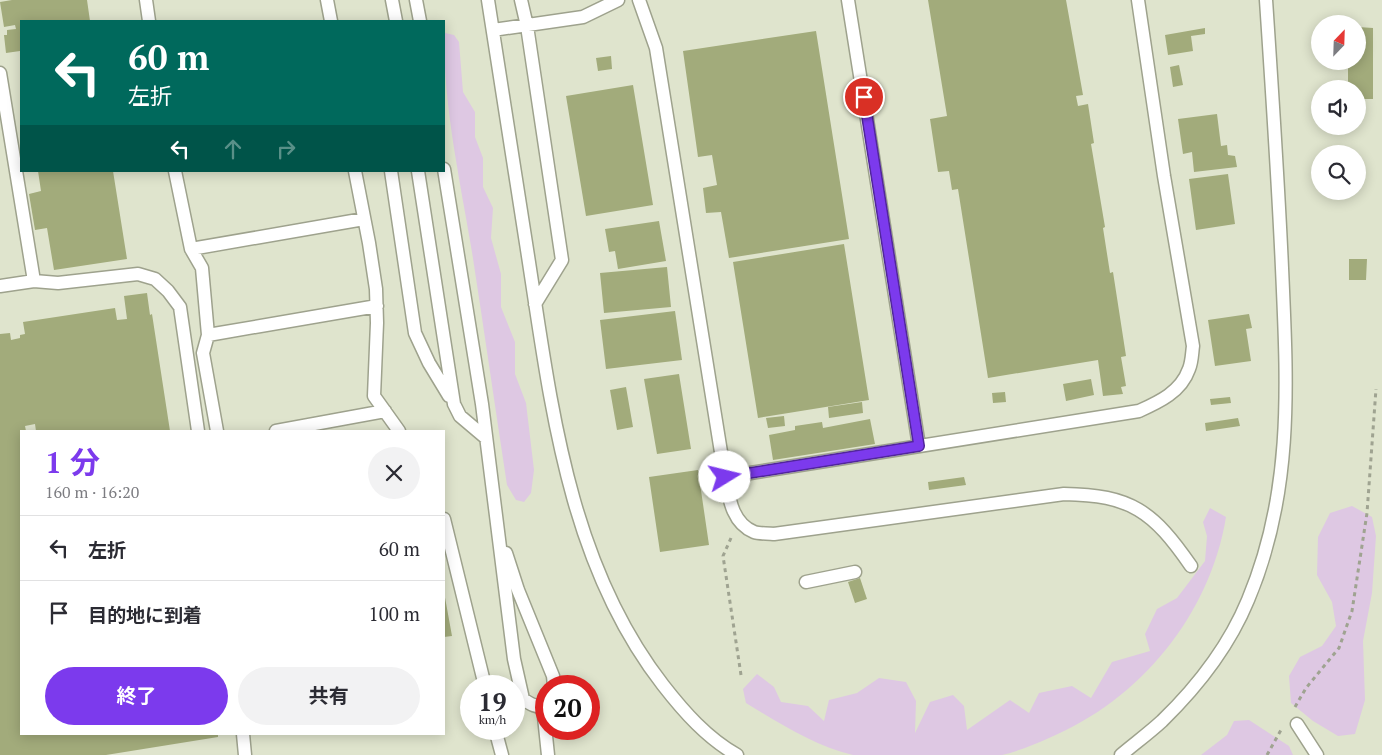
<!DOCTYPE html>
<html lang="ja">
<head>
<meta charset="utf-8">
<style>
	body { margin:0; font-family:"PT Serif","Noto Sans JP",serif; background:#f2f2f3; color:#2b2b33; height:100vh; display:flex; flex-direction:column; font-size:19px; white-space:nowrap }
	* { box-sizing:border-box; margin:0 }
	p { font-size:16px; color:#7c7c81 }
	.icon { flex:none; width:28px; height:28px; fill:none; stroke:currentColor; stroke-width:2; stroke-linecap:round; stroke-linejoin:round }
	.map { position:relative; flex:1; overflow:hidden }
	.side { position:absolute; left:20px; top:430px; width:425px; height:305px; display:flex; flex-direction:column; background:#fff; border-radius:0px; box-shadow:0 2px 12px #0003 }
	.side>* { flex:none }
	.guide { position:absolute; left:20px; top:20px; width:425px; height:152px; border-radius:0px; box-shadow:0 2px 12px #0003; background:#00695c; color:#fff; overflow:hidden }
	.needle { width:32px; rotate:23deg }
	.tools { position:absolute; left:1311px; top:15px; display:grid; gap:10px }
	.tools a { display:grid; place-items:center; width:55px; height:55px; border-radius:50%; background:#fff; box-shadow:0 2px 12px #0003; font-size:25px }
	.speed { position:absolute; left:460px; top:675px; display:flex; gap:10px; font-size:25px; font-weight:700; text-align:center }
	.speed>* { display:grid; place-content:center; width:65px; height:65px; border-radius:50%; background:#fff; box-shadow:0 2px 12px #0003; line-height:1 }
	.speed small { font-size:12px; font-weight:400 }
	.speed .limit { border:8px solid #d22; background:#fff; color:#111 }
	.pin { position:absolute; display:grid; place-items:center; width:42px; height:42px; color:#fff; margin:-21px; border:2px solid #fff; border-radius:50%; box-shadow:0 1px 5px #0007 }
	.me { position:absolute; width:55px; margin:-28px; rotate:81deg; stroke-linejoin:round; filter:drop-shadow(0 0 4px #0008) }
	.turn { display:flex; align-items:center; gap:18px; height:105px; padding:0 25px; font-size:22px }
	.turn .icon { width:65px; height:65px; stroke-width:2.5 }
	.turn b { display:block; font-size:35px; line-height:42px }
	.lanes { display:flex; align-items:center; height:48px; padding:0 25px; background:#0003; justify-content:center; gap:25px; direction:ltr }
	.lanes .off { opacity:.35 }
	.round { display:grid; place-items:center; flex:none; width:52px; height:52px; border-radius:26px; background:#f2f2f3 }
	.head { display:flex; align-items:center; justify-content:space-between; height:85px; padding:0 25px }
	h1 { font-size:30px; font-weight:700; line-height:38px; color:#7c3aed }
	.cta { display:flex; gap:10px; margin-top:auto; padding:10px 25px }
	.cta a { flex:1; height:58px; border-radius:30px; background:#7c3aed; color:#fff; font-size:20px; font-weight:700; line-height:58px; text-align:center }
	.cta a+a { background:#f2f2f3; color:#2b2b33 }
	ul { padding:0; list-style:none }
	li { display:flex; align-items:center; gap:15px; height:65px; padding:0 25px; border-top:1px solid #e1e1e2 }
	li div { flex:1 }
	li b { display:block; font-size:19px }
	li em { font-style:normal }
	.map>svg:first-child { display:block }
	.green { fill:#dec8e3 }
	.building { fill:#a2ab7b }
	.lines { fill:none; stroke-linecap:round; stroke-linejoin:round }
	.service-casing { stroke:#9ea28d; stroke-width:15 }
	.path { stroke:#9fa391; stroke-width:3; stroke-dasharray:4 4; stroke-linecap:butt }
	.service { stroke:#fff; stroke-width:12 }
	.route-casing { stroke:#51269a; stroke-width:12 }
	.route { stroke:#7c3aed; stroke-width:9 }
</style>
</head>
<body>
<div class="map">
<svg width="1382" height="755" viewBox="0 0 1382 755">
	<rect width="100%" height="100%" fill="#dfe4cd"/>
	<path class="green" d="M445,33L454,35L459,42L463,92L475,112V137L483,158V187L493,208L491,238L501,274V307L515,342V374L526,403L534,470L531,493L524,502L516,500L507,485C495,407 484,329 472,252C460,180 444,109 444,36Z
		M1352,506L1372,517L1376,536L1372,593L1363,641L1365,700L1355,734L1338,736L1313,721L1291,703L1289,676L1300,657L1322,646L1336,626L1332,602L1317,575L1318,537L1330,513Z
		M1210,508L1226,517C1210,615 1140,700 1049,738C1033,745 1019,751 1002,755H853C815,746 779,723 746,703L743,689L757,674L774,687L781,702L808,706L824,721L829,700L857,693L879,678L906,682L916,701L915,733L930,702L953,695L964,706L967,730L1010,700L1029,713L1039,693L1072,686L1091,698L1112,662L1150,651L1145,634L1157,609L1177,598L1205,561L1207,536L1203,522Z
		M1249,720L1289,746L1293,755H1201L1227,735L1234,721Z"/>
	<path class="building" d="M12,0H87L90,21H21V54L20,51L6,53L4,35H7V30L16,29L15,25L4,27L0,2Z
		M928,0H1066L1083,95L1076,96L1078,106L1088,104L1094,143L1091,144L1105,227L1103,228L1110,273L1113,272L1126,356L1121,357L1126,386L1121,387L1123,394L1103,396L1098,360L988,378L958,189L952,190L949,171L938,172L930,119L947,116Z
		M1358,27L1373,28V99H1358V89H1348V61H1358Z
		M1205,28V34L1191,36L1193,51L1168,55L1165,35Z
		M816,31L849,239L729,258L721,212L706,213L703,188L717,185L712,155L698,157L683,51Z
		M611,56L612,69L598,71L596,58Z
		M1179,65L1183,85L1173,87L1170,67Z
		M633,85L653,205L586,216L566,96Z
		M1217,114L1221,146L1227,145L1228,155L1235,156L1237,167L1194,172L1192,152L1183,154L1178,119Z
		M38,171H113L127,259L54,270L47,228L35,230L29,194L41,191Z
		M1228,174L1235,224L1196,230L1189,179Z
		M659,221L666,261L618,269L615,251L609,252L605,229Z
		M844,244L869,400L758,418L733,262Z
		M1349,259H1367L1366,280H1349Z
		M667,267L671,307L604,313L600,273Z
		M147,293L150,315L152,314L170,431H36L35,424L25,426L26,431H21V734H218V737L106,755H0V334L10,333L11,340L20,338V335L25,334L23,322L115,308L117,320L127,319L124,296Z
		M675,311L682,360L606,369L600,320Z
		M1249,314L1252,328L1246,329L1251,361L1215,366L1208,320Z
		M679,374L691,449L657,454L644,379Z
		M1091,379L1094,395L1066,401L1063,384Z
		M626,387L633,427L617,430L610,390Z
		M1005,392L1006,402L993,403L992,393Z
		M1230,397L1231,403L1211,405L1210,399Z
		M862,402L863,413L829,418L828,407Z
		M784,416L785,426L768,428L766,418Z
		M1238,418L1240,426L1206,431L1205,423Z
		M870,419L875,444L773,460L769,435L795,430V426L822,422L823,428Z
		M698,470L709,545L660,552L649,477Z
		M964,477L966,485L929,490L928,482Z
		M860,578L867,599L855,603L848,582Z
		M444,592L452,636L444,637Z"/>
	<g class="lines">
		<defs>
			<path id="service" d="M146,0L149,21
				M327,0L331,21
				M392,0L396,21
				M416,0L420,21
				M488,0C501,85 515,170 528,256C551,404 568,563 663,685C684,712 707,738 737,755
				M521,0L527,26L562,260L535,304
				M639,0L656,48L725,477C729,498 732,523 754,532C759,534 768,533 774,534L1064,494C1131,495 1153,511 1191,566
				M848,0L919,446
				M493,30L583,17L618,0
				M0,73L34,281
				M444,169L482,404L514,659L523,699C530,704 538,709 546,705
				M175,171L191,249L202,268L208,335L203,353L217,431
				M355,171L369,243L376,289L377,323L374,396L399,431
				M391,171L415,333L429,363L449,396
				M418,171L454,404L460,416L486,438
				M191,249L364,219
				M0,286L34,281L58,283L138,274L155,279L168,291L180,307L198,431
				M208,335L377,306
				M276,431L385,411
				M725,477L1139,411C1159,402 1181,392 1189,369C1192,362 1192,353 1193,346L1164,176L1138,0
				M444,519L485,686
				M506,553L518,590L553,676L554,686
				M806,582L855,572
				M543,707L548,755
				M1297,724L1317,755
				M495,729L502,755
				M243,734L245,755
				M1121,755C1134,744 1149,733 1162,721C1197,687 1229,646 1248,600C1294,491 1287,382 1282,268C1278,178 1272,89 1266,0"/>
		</defs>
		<use href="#service" class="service-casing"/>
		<path class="path" d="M731,538L723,556L741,675
			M1295,707L1306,688L1339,648L1352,611L1367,513L1376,389
			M1267,755L1281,730"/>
		<use href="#service" class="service"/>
	</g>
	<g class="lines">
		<defs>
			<path id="route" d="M725,477L919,446L864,97"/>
		</defs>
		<use href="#route" class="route-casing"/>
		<use href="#route" class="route"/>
	</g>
</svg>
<div class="tools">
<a><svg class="needle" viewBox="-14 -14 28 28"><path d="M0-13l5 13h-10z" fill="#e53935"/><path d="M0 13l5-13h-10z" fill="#7c7c81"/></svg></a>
<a><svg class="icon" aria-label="sound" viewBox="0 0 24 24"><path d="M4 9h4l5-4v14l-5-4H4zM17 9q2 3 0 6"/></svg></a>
<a><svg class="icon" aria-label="search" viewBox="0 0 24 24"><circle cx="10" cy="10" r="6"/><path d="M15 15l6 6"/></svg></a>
</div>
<div class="speed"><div>19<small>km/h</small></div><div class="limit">20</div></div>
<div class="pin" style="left:864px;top:97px;background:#d93025"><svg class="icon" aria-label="arrive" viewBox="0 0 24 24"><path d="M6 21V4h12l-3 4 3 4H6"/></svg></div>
<svg class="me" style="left:725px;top:477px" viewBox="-20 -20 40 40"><circle r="19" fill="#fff"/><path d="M0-13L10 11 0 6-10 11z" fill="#7c3aed"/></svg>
<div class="guide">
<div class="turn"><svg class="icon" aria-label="left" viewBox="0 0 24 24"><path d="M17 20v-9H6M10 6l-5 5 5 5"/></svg><div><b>60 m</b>左折</div></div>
<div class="lanes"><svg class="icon" aria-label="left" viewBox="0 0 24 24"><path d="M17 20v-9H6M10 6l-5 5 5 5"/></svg><svg class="icon off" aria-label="ahead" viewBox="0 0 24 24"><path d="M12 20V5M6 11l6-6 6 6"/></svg><svg class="icon off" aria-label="right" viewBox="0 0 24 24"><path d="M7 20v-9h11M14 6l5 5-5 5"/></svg></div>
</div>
<section class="side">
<div class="head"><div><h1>1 分</h1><p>160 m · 16:20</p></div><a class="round"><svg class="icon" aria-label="close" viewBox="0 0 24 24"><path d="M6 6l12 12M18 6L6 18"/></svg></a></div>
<ul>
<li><svg class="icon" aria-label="left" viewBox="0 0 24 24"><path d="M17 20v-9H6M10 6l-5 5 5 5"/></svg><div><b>左折</b></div><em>60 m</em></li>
<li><svg class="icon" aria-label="arrive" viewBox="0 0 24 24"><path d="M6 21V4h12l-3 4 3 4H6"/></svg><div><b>目的地に到着</b></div><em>100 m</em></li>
</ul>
<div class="cta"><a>終了</a><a>共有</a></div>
</section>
</div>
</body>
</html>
